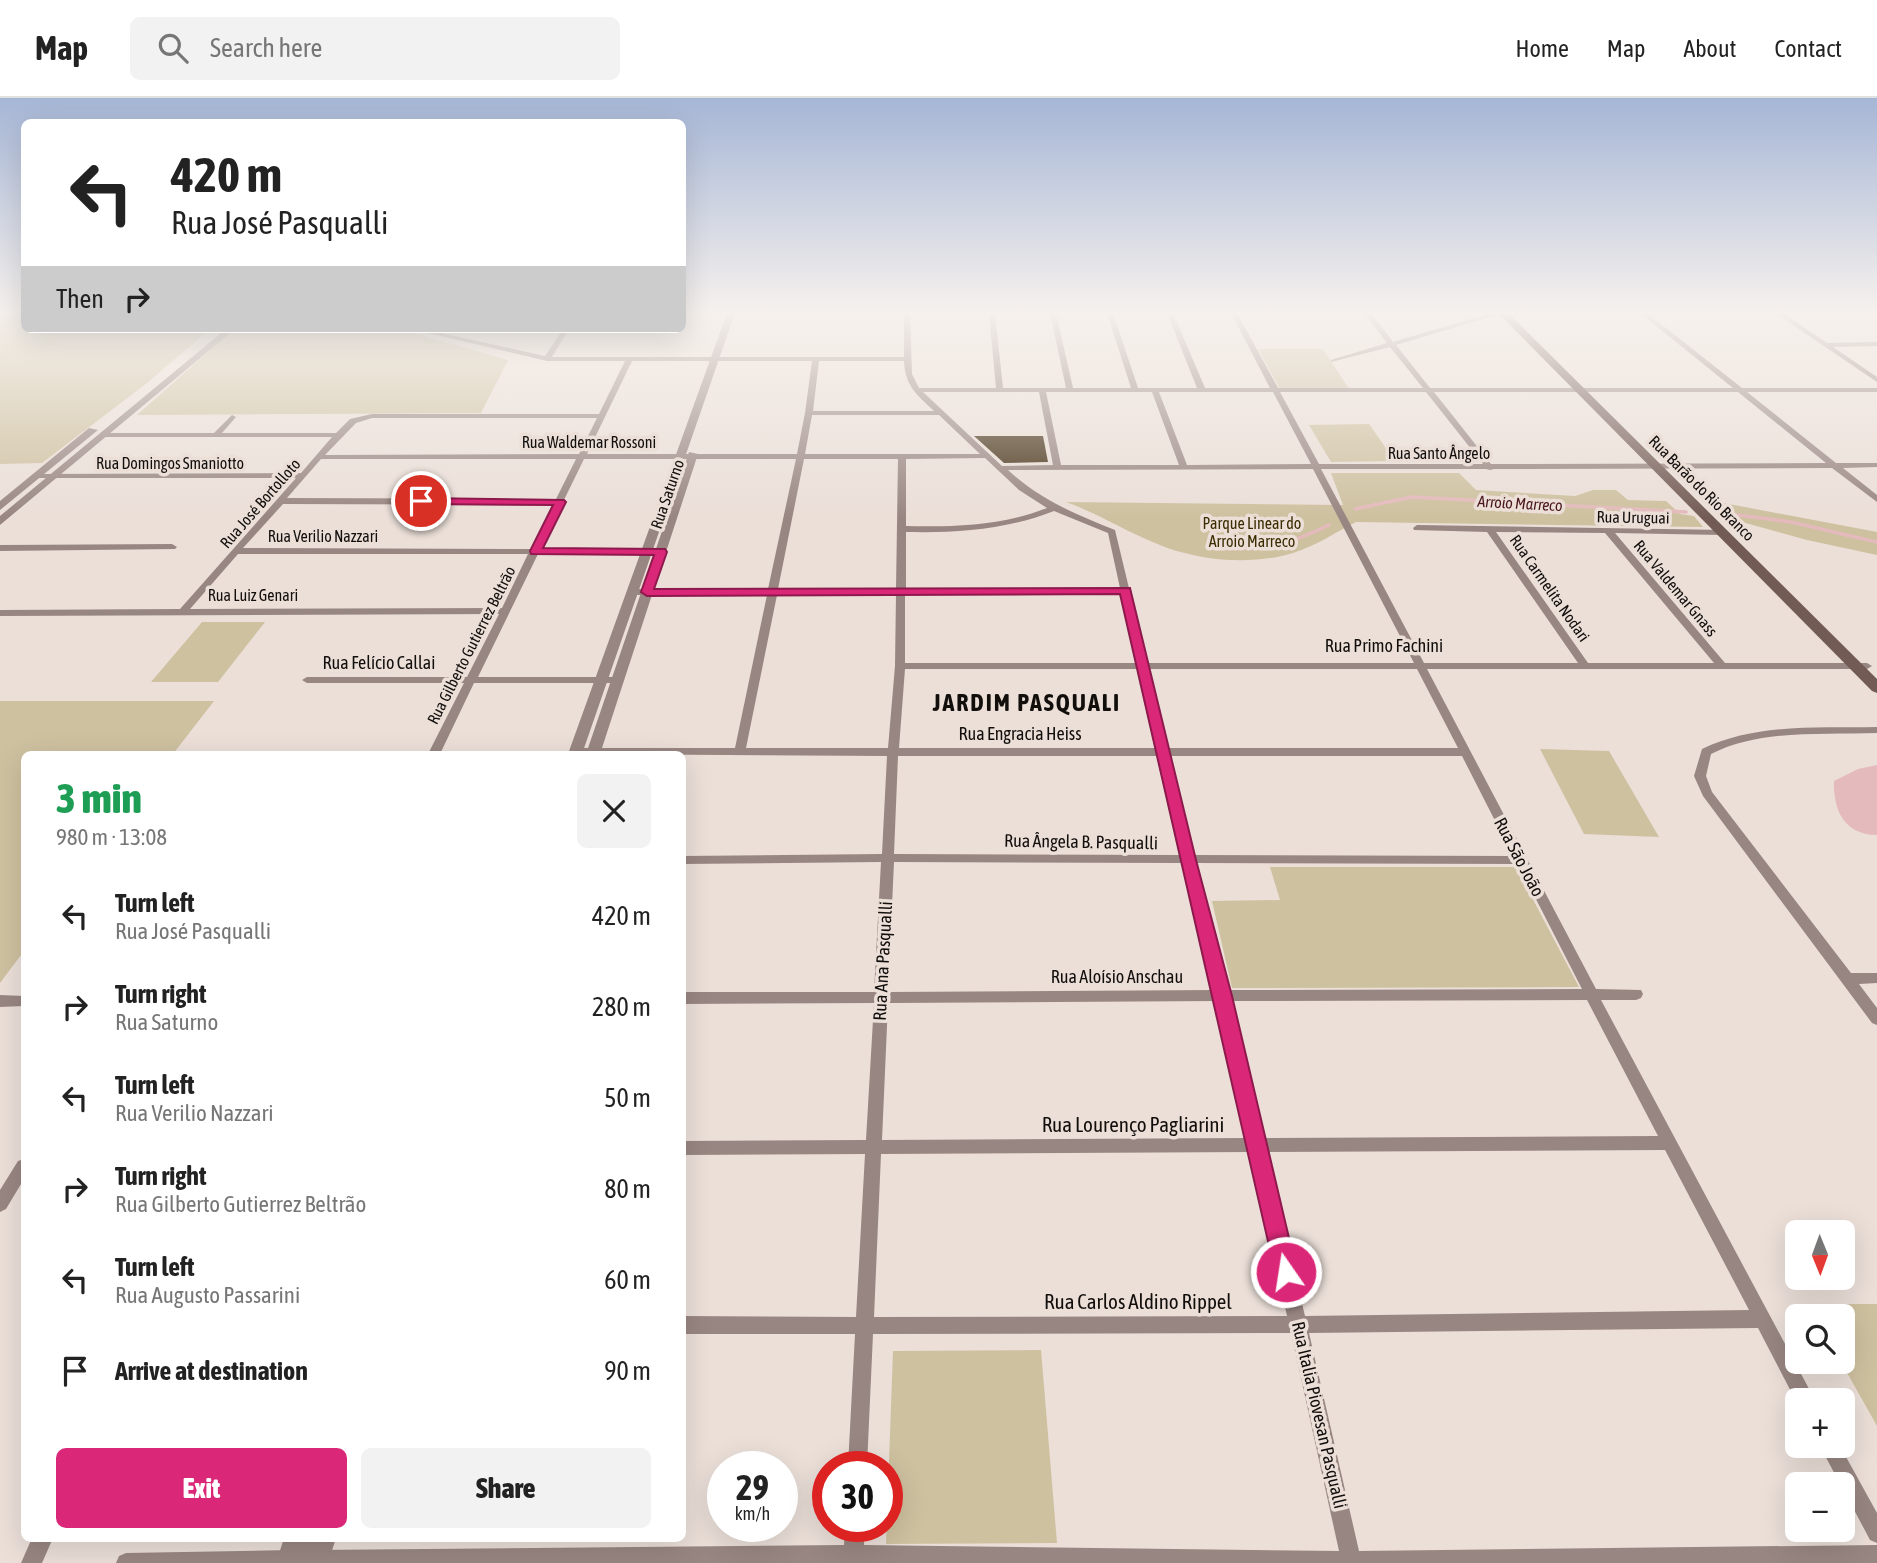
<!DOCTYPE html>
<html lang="en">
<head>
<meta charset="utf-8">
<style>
	body { margin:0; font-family:"Asap Condensed",sans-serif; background:#f2f2f2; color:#222; height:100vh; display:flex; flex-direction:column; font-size:26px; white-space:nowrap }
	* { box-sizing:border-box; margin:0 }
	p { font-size:23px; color:#767676 }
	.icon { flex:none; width:38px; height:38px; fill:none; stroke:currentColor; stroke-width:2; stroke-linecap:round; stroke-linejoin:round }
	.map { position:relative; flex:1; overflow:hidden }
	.sheet { position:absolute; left:21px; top:653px; width:665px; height:791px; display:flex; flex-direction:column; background:#fff; border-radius:10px; box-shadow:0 7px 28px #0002 }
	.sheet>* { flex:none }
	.hud { position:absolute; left:21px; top:21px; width:665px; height:214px; border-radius:10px; box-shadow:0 7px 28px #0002; background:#fff; color:#222; overflow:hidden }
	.needle { width:46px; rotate:179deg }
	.buttons { position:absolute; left:1785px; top:1122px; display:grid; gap:14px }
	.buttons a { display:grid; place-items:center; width:70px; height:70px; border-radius:10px; background:#fff; box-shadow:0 7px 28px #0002; font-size:35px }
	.speed { position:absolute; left:707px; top:1353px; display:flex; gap:14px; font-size:35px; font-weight:700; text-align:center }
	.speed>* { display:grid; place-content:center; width:91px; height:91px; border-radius:50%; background:#fff; box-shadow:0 7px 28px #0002; line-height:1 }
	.speed small { font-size:18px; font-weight:400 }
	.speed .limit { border:10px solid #d22; background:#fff; color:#111 }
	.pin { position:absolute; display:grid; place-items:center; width:60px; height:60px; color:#fff; margin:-30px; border:4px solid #fff; border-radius:50%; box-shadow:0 2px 7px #0007 }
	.me { position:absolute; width:77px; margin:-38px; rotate:347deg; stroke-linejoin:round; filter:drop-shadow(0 0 5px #0008) }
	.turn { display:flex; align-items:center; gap:24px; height:147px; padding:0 35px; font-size:32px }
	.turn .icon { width:91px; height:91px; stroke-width:2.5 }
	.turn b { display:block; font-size:49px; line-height:60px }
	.then { display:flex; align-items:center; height:66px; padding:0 35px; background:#0003; gap:14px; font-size:26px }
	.round { display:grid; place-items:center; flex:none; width:74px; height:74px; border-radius:10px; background:#f2f2f2 }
	.head { display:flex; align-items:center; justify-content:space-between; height:119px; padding:0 35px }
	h1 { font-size:42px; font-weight:800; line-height:52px; color:#1e9e55 }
	.action { display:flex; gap:14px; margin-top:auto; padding:14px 35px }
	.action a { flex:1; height:80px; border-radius:10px; background:#db2777; color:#fff; font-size:28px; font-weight:800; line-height:80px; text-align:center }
	.action a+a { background:#f2f2f2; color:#222 }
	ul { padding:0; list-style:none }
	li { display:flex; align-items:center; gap:21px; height:91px; padding:0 35px }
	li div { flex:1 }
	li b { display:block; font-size:26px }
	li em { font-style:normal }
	header { display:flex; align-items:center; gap:42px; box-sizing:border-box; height:98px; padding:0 35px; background:#fff; border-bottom:2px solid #e0e0e0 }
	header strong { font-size:33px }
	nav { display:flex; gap:38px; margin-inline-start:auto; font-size:24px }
	.search { width:490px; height:63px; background:#f2f2f2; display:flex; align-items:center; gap:18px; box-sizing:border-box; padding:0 24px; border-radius:10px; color:#767676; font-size:26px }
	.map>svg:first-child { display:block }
	.green { fill:#cec1a0 }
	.water { fill:#e4babc }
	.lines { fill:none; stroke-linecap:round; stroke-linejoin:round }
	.stream { stroke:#e4babc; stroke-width:3.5 }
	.building { fill:#453117 }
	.minor { fill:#988682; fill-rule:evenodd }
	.tertiary { fill:#988682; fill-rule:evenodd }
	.secondary { fill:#735b55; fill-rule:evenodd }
	.route { fill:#db2777; stroke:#8e194d; stroke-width:2 }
	.labels { text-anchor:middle; stroke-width:7; stroke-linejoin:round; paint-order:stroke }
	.far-street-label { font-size:16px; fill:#120e0c; stroke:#ebdfd8 }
	.far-water-label { font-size:16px; font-style:italic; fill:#4a161d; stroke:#ebdfd8 }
	.far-park-label { font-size:16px; fill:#3b2c00; stroke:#ebdfd8 }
	.street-label { font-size:18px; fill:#120e0c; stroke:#ebdfd8 }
	.near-street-label { font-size:21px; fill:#120e0c; stroke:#ebdfd8 }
	.district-label { font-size:24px; font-weight:bold; letter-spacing:2px; fill:#120e0c; stroke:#ebdfd8 }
</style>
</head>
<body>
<header>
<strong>Map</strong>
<div class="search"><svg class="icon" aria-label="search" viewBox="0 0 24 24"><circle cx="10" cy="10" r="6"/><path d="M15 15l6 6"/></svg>Search here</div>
<nav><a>Home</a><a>Map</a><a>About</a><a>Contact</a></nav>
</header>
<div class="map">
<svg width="1877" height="1465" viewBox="0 0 1877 1465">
	<rect width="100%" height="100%" fill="#ebdfd8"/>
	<path class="green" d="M0,215H24V231H210L147,285L42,365L0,366Z
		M234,231H399L508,262L481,315L137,317Z
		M1258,251H1323L1349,291H1280Z
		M1369,326L1395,363L1331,364L1309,327Z
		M1331,375H1459L1476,392L1575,398L1593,392H1616L1628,402L1666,403L1680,416L1694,418L1703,429L1356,424C1336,434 1316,448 1293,455C1251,468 1196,463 1155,445C1125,433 1097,415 1066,404L1343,407Z
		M1713,403L1877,434V457L1807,442L1731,421Z
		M202,524H265L218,584H151Z
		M0,603H214L173,656H24V853L0,885Z
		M1540,651L1609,653L1659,739L1584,736Z
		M1270,769H1516L1579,889L1232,890L1212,803L1280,802Z
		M1809,1206H1877V1328L1841,1264L1843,1218H1815Z
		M1041,1252L1057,1445L886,1446L893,1253Z"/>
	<path class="water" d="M1877,667V737C1845,737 1833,713 1834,683L1858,671Z"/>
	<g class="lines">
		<path class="stream" d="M1355,411L1412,399L1686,414
			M1730,416L1791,424L1877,444
			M1213,450C1256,453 1290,447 1329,427"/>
	</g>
	<path class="building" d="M974,338H1043L1048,364L1004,365Z"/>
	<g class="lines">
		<path class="minor" d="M904,215H910L912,276L919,290H996L989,215H995L1003,290H1066L1050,215H1056L1073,290H1131L1107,215H1113L1138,290H1197L1167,215H1173L1205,290H1270L1231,215H1237L1278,290H1423L1390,249L1331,264V262L1387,245L1364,215H1371L1393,244L1492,215H1503L1396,247L1430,290H1733L1640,215H1647L1742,290H1877V294H1747L1836,365H1877V369L1843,370L1877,397V404L1832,370L1494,371L1490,372L1486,371H1321L1424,565H1578L1487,434L1414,432L1413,430L1417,427L1725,432L1726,434L1722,437L1615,435L1725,565H1867L1872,568L1867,571H1427L1596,891L1641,892L1643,896L1641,900L1636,902H1601L1815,1302H1797V1305L1758,1230L1309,1235L1359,1453L1877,1447V1465H304L303,1462L306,1455L313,1452L844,1447L845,1428H865L864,1447L1339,1453L1291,1235L873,1236L867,1368H848L855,1236H682V1218L856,1219L865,1056L682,1057V1043L866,1042L874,905L682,906V894H874L881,764L682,766V758L882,756L887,658L572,656L570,654L576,650H735L767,497H638L633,494L638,491H768L796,361H584L540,451H661L666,454L661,457L538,456L478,579H618L623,582L618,585H474L440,656H428L464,585H307L302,582L307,579H467L499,516L0,518V512L180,511L296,380H37L33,378L34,376L301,375L332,339H100V335H214L232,317L236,319L222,335H336L350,321L372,316H599L625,263H547L411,231H423L545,258L563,231H569L552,259H904ZM632,263H812L805,315L797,356H587ZM819,263H904C905,288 917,297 934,313H813ZM923,294H1039L1053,367L1002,368ZM1046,294H1152L1179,367H1061ZM1159,294H1273L1311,366L1187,367ZM1280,294H1426L1483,366H1319ZM1434,294H1738L1826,365L1491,366ZM812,317H939L980,356H805ZM372,320H597L579,356L325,357L356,325ZM985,360L1019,392L1047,410C1001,428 955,429 906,428V361ZM321,361H576L556,401L287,400ZM804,361H898L896,491H778ZM1313,371L1414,565H1147L1115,432C1075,416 1040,402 1008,372ZM283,406L553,407L531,451L243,450ZM1054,413L1108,435L1120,490L906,491V434C958,435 1005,432 1054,413ZM1496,434L1605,435L1714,565H1588ZM238,456H528L502,510L190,511ZM896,496L895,568L888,650H746L777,497ZM905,496H1121L1137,565H905ZM905,571H1138L1156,650H899ZM1148,571H1417L1458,650H1167ZM898,658H1157L1179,757L894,756ZM1169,658H1462L1513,758L1192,757ZM894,764L1181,765L1214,892L888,894ZM1194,765L1518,766L1582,891L1228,892ZM1587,902L1658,1038L1263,1040L1231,903ZM1217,903L1247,1040L882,1042L888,905ZM1665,1052L1749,1212L1305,1218L1266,1054ZM1251,1054L1287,1218L874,1219L881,1056Z
			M1775,215H1783L1827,245L1877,244V248L1833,249L1877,279V284Z
			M172,446L177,449L175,451L0,453V447Z
			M1877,629V635C1822,637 1761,631 1711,656L1706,678L1712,694L1851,875H1877V885L1859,886L1877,910V927L1872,925L1703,698L1694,678L1702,651C1756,625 1819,630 1877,629Z
			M0,897L24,898V908L0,909Z
			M24,1061V1081L6,1111L0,1114V1092L18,1063Z
			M1820,1348H1840L1877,1415V1445L1870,1442L1843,1391V1386H1840Z
			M32,1440H53L42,1465H21Z
			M291,1452L298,1455L301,1462L300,1465H116L119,1458L126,1455Z"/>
		<path class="tertiary" d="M727,215H735L582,656H568Z
			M226,231H235L0,427V418Z
			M89,330L98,332L0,412V403Z
			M689,354L698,356L600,656H586Z
			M284,1440H336L328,1465H276Z"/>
		<path class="secondary" d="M1498,215H1508L1877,581V595L1872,593Z"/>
	</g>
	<linearGradient id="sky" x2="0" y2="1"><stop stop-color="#a6b6d6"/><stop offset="0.51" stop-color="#f6f1ed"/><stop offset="1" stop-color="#f6f1ed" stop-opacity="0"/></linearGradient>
	<rect width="1877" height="420" fill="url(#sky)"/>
	<path class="route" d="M421,400L564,402L566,404L543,450L665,451L667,454L654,491L1130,490L1196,762L1232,898L1297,1174L1294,1182L1286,1185L1278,1182L1275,1174C1225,948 1170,723 1120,496L647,498L641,494L654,457L531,456L530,453L553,407L417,406L416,403Z"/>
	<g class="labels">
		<g class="far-street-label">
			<text x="589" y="350">Rua Waldemar Rossoni</text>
			<text x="1439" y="361">Rua Santo Ângelo</text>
			<text x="170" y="371">Rua Domingos Smaniotto</text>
			<text transform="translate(1702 390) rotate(45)" y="6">Rua Barão do Rio Branco</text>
			<text transform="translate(667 396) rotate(-71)" y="6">Rua Saturno</text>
			<text transform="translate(260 405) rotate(-49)" y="6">Rua José Bortolloto</text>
			<text transform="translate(1633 419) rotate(1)" y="6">Rua Uruguai</text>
			<text x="323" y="444">Rua Verilio Nazzari</text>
			<text transform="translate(1550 490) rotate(55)" y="6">Rua Carmelita Nodari</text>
			<text transform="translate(1676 490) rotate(50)" y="6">Rua Valdemar Gnass</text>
			<text x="253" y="503">Rua Luiz Genari</text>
			<text transform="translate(471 547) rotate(-63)" y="6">Rua Gilberto Gutierrez Beltrão</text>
		</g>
		<g class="far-water-label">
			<text transform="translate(1520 405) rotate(3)" y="6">Arroio Marreco</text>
		</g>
		<g class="far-park-label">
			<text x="1252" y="431">Parque Linear do<tspan x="1252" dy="18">Arroio Marreco</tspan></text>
		</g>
		<g class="street-label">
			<text x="1384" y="554">Rua Primo Fachini</text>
			<text x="379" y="571">Rua Felício Callai</text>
			<text x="1020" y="642">Rua Engracia Heiss</text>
			<text transform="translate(1081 744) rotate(1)" y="6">Rua Ângela B. Pasqualli</text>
			<text transform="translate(1519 759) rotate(62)" y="6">Rua São João</text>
			<text transform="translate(883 863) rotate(-87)" y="6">Rua Ana Pasqualli</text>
			<text x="1117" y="885">Rua Aloísio Anschau</text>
			<text transform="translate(1319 1317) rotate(77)" y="6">Rua Italia Piovesan Pasqualli</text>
		</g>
		<g class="near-street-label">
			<text x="1133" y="1034">Rua Lourenço Pagliarini</text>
			<text x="1138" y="1211">Rua Carlos Aldino Rippel</text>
		</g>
		<g class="district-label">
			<text x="1027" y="613">JARDIM PASQUALI</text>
		</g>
	</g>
</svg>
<div class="buttons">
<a><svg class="needle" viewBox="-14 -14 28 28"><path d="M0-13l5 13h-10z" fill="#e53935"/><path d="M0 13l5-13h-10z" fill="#767676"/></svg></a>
<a><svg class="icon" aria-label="search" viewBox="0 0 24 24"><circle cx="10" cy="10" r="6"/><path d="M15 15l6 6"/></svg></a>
<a>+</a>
<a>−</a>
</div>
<div class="speed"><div>29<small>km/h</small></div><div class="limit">30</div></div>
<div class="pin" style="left:421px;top:403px;background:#d93025"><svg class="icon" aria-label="arrive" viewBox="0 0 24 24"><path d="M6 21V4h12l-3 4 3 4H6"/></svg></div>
<svg class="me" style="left:1286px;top:1174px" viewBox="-20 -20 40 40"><circle r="17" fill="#db2777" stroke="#fff" stroke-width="3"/><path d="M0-11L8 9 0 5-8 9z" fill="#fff"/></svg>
<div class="hud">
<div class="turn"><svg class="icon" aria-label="left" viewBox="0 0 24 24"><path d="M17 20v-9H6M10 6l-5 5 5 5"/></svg><div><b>420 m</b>Rua José Pasqualli</div></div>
<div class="then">Then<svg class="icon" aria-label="right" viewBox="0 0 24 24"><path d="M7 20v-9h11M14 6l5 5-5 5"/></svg></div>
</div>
<section class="sheet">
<div class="head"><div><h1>3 min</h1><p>980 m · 13:08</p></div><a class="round"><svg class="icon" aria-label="close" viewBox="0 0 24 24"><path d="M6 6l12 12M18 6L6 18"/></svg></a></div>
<ul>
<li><svg class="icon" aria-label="left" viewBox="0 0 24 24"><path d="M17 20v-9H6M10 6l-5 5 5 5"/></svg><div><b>Turn left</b><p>Rua José Pasqualli</p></div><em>420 m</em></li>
<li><svg class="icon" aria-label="right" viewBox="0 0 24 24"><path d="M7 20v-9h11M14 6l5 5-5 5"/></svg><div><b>Turn right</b><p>Rua Saturno</p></div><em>280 m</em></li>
<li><svg class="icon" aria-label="left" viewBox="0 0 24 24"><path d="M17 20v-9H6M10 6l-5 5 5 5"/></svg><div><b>Turn left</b><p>Rua Verilio Nazzari</p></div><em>50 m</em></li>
<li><svg class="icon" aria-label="right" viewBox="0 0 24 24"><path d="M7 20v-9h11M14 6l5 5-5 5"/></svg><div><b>Turn right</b><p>Rua Gilberto Gutierrez Beltrão</p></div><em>80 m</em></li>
<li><svg class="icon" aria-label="left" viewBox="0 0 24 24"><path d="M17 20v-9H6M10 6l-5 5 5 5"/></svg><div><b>Turn left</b><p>Rua Augusto Passarini</p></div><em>60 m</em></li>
<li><svg class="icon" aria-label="arrive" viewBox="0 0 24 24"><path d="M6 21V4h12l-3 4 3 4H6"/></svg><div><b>Arrive at destination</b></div><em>90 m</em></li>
</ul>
<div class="action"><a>Exit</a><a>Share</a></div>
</section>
</div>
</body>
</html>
